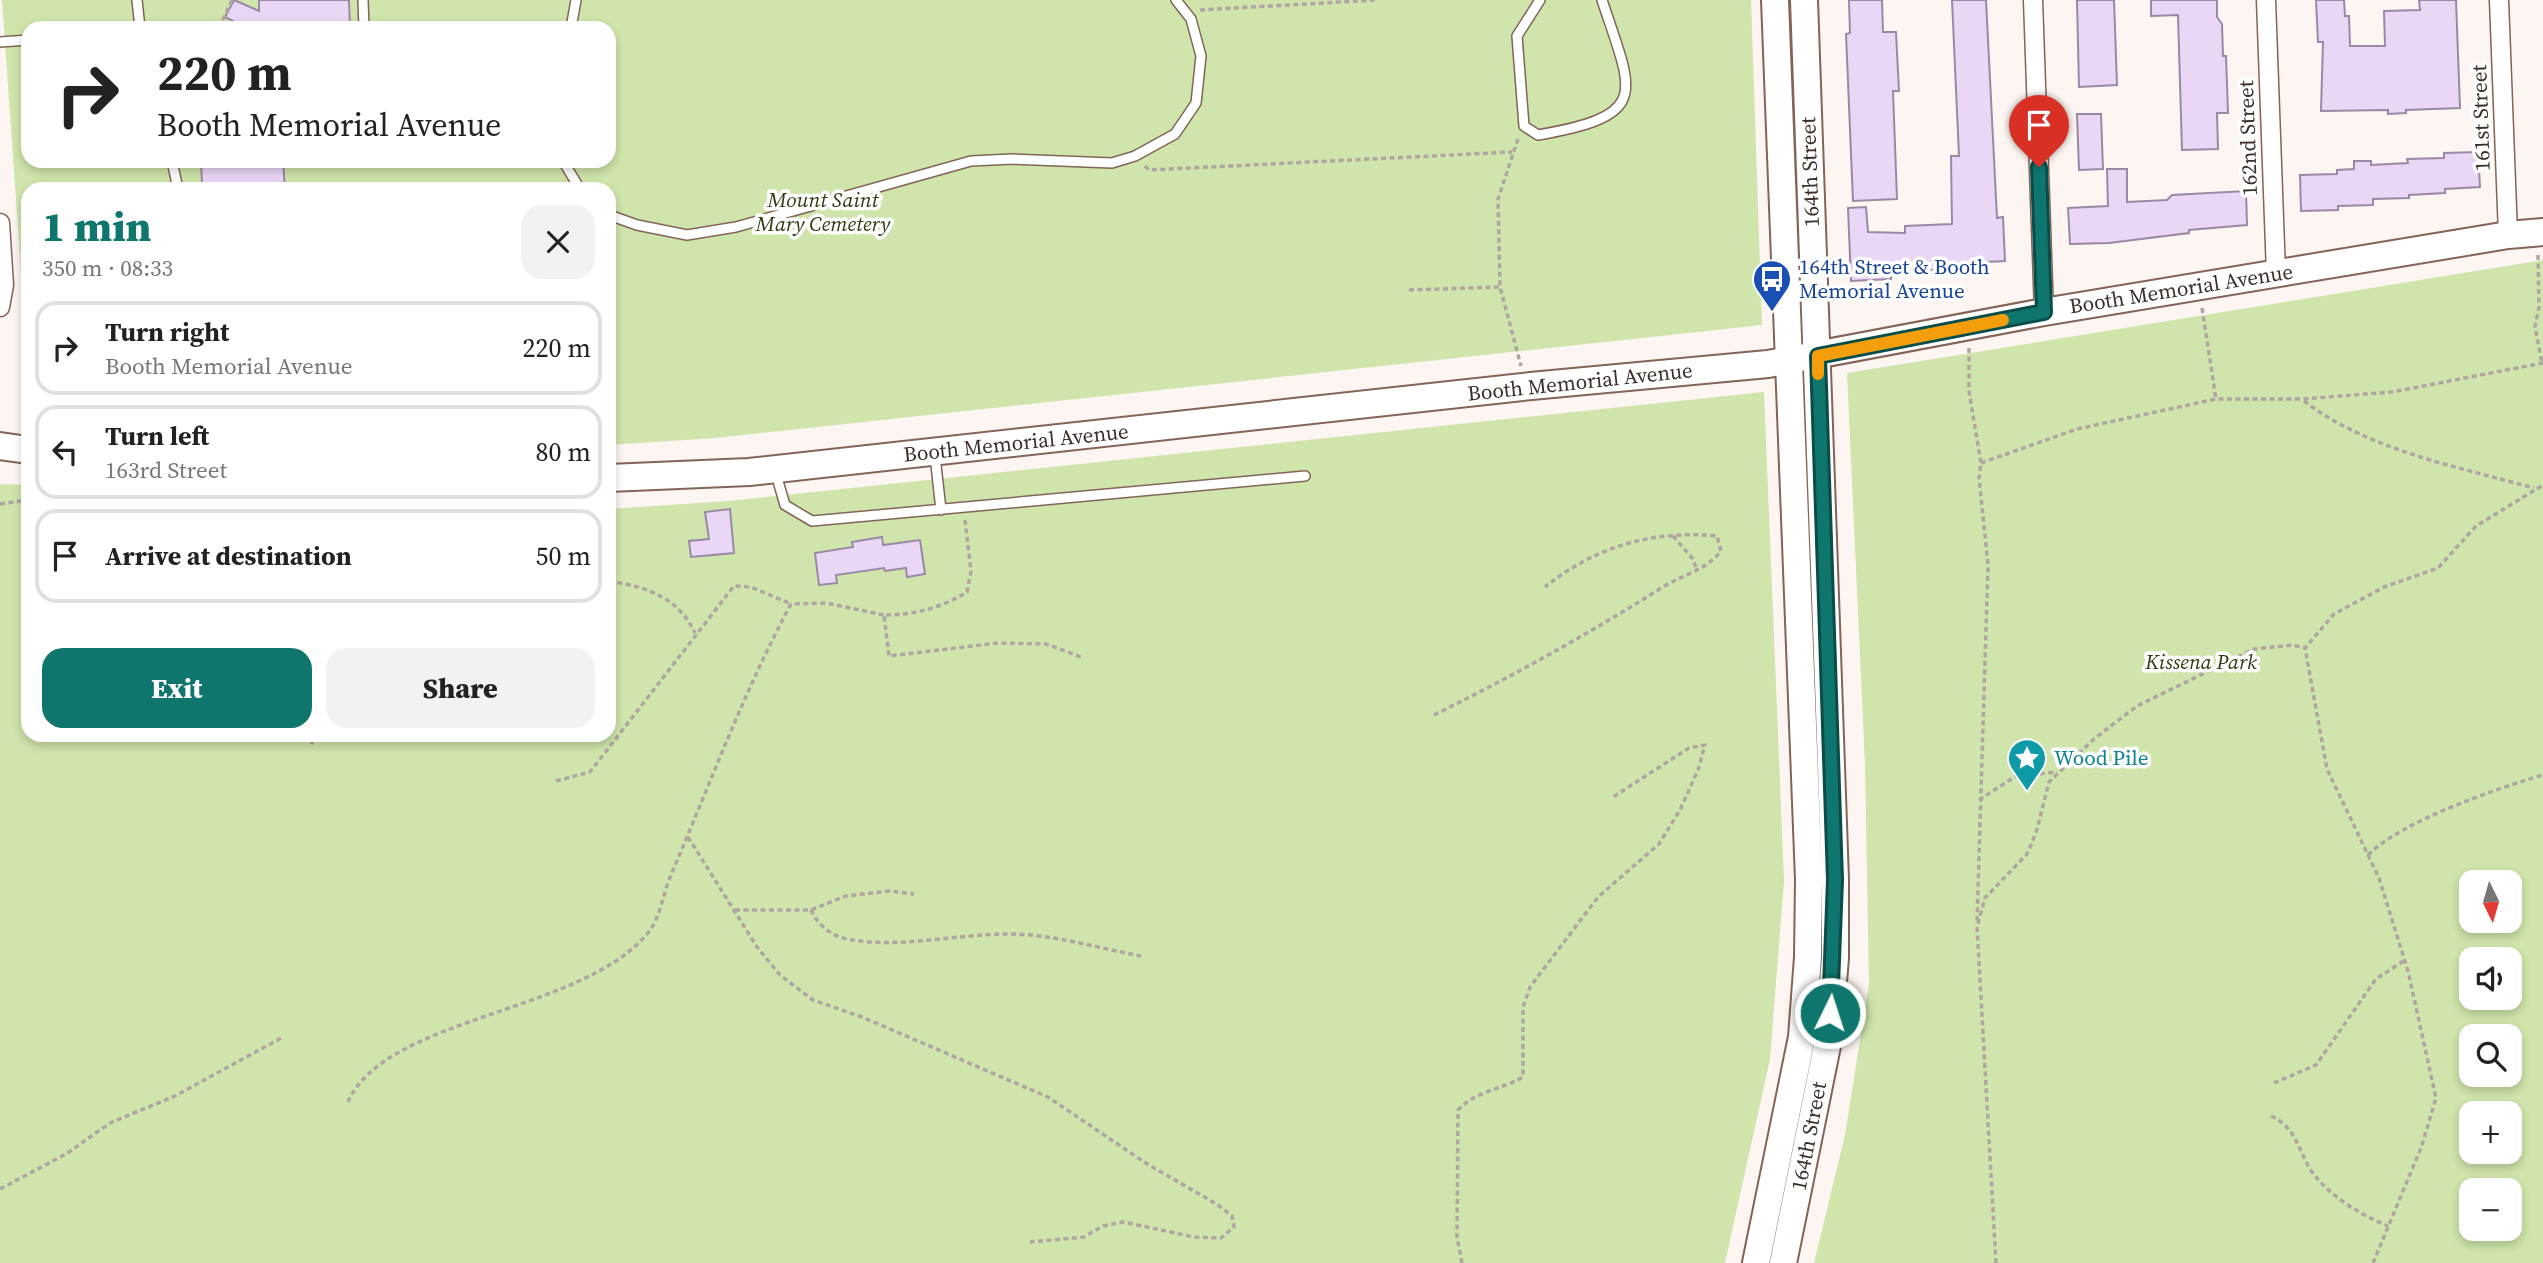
<!DOCTYPE html>
<html lang="en">
<head>
<meta charset="utf-8">
<style>
	body { margin:0; font-family:"Source Serif 4",serif; background:#f2f2f2; color:#222; height:100vh; display:flex; flex-direction:column; font-size:26px; white-space:nowrap }
	* { box-sizing:border-box; margin:0 }
	p { font-size:23px; color:#767676 }
	.icon { flex:none; width:38px; height:38px; fill:none; stroke:currentColor; stroke-width:2; stroke-linecap:round; stroke-linejoin:round }
	.map { position:relative; flex:1; overflow:hidden }
	.details { position:absolute; left:21px; top:182px; width:595px; height:560px; display:flex; flex-direction:column; background:#fff; border-radius:21px; box-shadow:0 4px 10px #0003 }
	.details>* { flex:none }
	.top-card { position:absolute; left:21px; top:21px; width:595px; height:147px; border-radius:21px; box-shadow:0 4px 10px #0003; background:#fff; color:#222; overflow:hidden }
	.needle { width:46px; rotate:175deg }
	.buttons { position:absolute; left:2459px; top:870px; display:grid; gap:14px }
	.buttons a { display:grid; place-items:center; width:63px; height:63px; border-radius:14px; background:#fff; box-shadow:0 4px 10px #0003; font-size:35px }
	.pin { position:absolute; display:grid; place-items:center; width:60px; height:60px; color:#fff; margin:-72px -30px; border-radius:50% 50% 50% 0; rotate:-45deg; box-shadow:0 0 7px #0007 }
	.pin .icon { rotate:45deg }
	.me { position:absolute; width:77px; margin:-38px; rotate:4deg; stroke-linejoin:round; filter:drop-shadow(0 0 5px #0008) }
	.turn { display:flex; align-items:center; gap:24px; height:147px; padding:0 21px; font-size:32px }
	.turn .icon { width:91px; height:91px; stroke-width:2.5 }
	.turn b { display:block; font-size:49px; line-height:60px }
	.round { display:grid; place-items:center; flex:none; width:74px; height:74px; border-radius:21px; background:#f2f2f2 }
	.summary { display:flex; align-items:center; justify-content:space-between; height:119px; padding:0 21px }
	h1 { font-size:42px; font-weight:800; line-height:52px; color:#0f766e }
	.primary-button { display:flex; gap:14px; margin-top:auto; padding:14px 21px }
	.primary-button a { flex:1; height:80px; border-radius:21px; background:#0f766e; color:#fff; font-size:28px; font-weight:800; line-height:80px; text-align:center }
	.primary-button a+a { background:#f2f2f2; color:#222 }
	ul { padding:0; list-style:none }
	li { display:flex; align-items:center; gap:21px; height:94px; margin:0 14px 10px; padding:0 7px; border:4px solid #e0e0e0; border-radius:21px }
	li div { flex:1 }
	li b { display:block; font-size:26px }
	li em { font-style:normal }
	.map>svg:first-child { display:block }
	.green { fill:#cfe5ab; fill-rule:evenodd }
	.building { fill:#ead7f6; stroke:#9a89a5; stroke-width:2 }
	.lines { fill:none; stroke-linecap:round; stroke-linejoin:round }
	.lane-casing { stroke:#836457; stroke-width:12 }
	.street-casing { stroke:#836457; stroke-width:21 }
	.secondary-casing { stroke:#836457; stroke-width:30 }
	.path { stroke:#b0a5a1; stroke-width:3.5; stroke-dasharray:5 3.5; stroke-linecap:butt }
	.lane { stroke:#fff; stroke-width:9 }
	.street { stroke:#fff; stroke-width:18 }
	.secondary { stroke:#fff; stroke-width:26 }
	.route-casing { stroke:#0a4d48; stroke-width:18 }
	.route { stroke:#0f766e; stroke-width:12 }
	.slow { stroke:#f59e0b; stroke-width:12 }
	.labels { text-anchor:middle; stroke-width:7; stroke-linejoin:round; paint-order:stroke }
	.street-label { font-size:21px; fill:#3c2e28; stroke:#fff }
	.park-label { font-size:21px; font-style:italic; fill:#2e3c10; stroke:#fff }
	.transit-label { font-size:21px; fill:#164399; stroke:#fff; text-anchor:start }
	.culture-label { font-size:21px; fill:#0d838f; stroke:#fff; text-anchor:start }
</style>
</head>
<body>
<div class="map">
<svg width="2543" height="1263" viewBox="0 0 2543 1263">
	<rect width="100%" height="100%" fill="#fdf5f2"/>
	<path class="green" d="M2,0H1751L1762,325L715,438L609,445V189H28V371ZM28,28H609V161H28Z
		M2543,260V1263H1814L1845,1135L1869,983L1865,764L1847,373ZM2471,882H2510V920H2471ZM2471,959H2510V998H2471ZM2471,1036H2510V1074H2471ZM2471,1113H2510V1152H2471ZM2471,1190H2510V1228H2471Z
		M1764,392L1784,881L1770,1059L1725,1263H0V484L28,485V735H609V509L728,501Z"/>
	<path class="building" d="M234,0L259,11V0H349L350,28H246L225,17Z
		M1849,0H1882L1883,32H1896L1899,91H1893L1897,199L1853,201L1846,34L1850,33Z
		M1952,0H1986L1997,218L2003,217L2005,261L1946,264L1947,270L1891,272V279L1851,281L1848,208L1866,207L1868,232L1905,233V226L1952,224L1951,156H1959Z
		M2077,0H2114L2117,85L2079,87Z
		M2151,0H2217V17L2222,24L2223,56H2226L2228,113H2217L2218,149L2182,150L2178,15L2151,16Z
		M2316,0H2344L2345,16H2349L2350,46H2385L2384,11L2420,10L2419,0H2456L2460,108L2406,110V113L2388,114V110L2321,111L2323,42H2318Z
		M2077,114H2101L2103,169L2079,170Z
		M2478,152L2480,187L2445,189V193L2409,195V198L2373,199V205L2338,206V210L2301,211L2300,175L2337,174V170L2354,169V161H2371V165L2408,163L2407,159L2444,158V153Z
		M201,161H283L285,189H209L202,183Z
		M2107,169H2127V202L2167,200L2172,195L2246,191L2247,225L2189,230V233L2109,243L2070,244L2068,208L2108,206Z
		M730,509L734,553L691,557L689,541L709,539L705,512Z
		M882,537L883,545L920,540L925,574L907,577L906,568L885,571L884,568L836,575L837,583L819,585L815,553L853,547L852,542Z"/>
	<g class="lines">
		<defs>
			<path id="lane" d="M137,0L140,28
				M363,0L364,28
				M1540,0L1517,36L1524,126L1538,135C1652,115 1633,94 1602,0
				M571,28L576,0
				M0,42L28,40
				M172,161L178,189
				M563,161L580,189
				M609,215L637,225L687,235L736,227L971,161L1012,159L1112,163L1135,156L1175,134L1196,103L1201,56L1191,19L1176,0
				M935,456L941,510
				M775,471L785,505L812,521L1305,476"/>
			<path id="street" d="M2033,0L2044,312
				M2266,0L2276,274
				M2499,0L2508,235
				M0,223L4,285L0,307"/>
			<path id="secondary" d="M0,446L28,450
				M609,478L749,472L1531,386L1768,364L2044,312L2508,235L2543,232
				M1756,1263L1802,1037L1808,957L1809,880L1775,0
				M1783,1263L1828,1041L1835,958V880L1804,0"/>
		</defs>
		<use href="#lane" class="lane-casing"/>
		<use href="#street" class="street-casing"/>
		<use href="#secondary" class="secondary-casing"/>
		<path class="path" d="M1200,10L1376,0
			M219,28L232,0
			M1518,139L1498,199L1500,287L1521,366
			M1145,166L1149,170L1512,152
			M199,187V189
			M2538,255L2539,307L2535,327L2542,363
			M1409,290L1500,287
			M2202,308L2216,399
			M1969,348V391L1981,463L1979,478L1988,564L1977,922
			M2304,401C2368,450 2458,467 2534,488
			M1981,463L2077,429L2216,399H2302L2392,392L2543,363
			M0,504L28,500
			M965,520L971,571L967,592C941,608 914,615 884,615L889,656L998,643L1046,644L1084,658
			M1673,536L1693,559L1697,571
			M609,581C647,587 678,597 695,633
			M1434,715C1513,676 1588,634 1663,587C1684,574 1705,571 1721,551L1717,536C1653,530 1596,546 1545,587
			M311,744L317,735
			M556,781L590,772L734,586L751,587L791,604
			M1979,800L2016,776L2057,772
			M688,837L757,947L780,975L813,1000L862,1017L1048,1097L1144,1162L1218,1205L1232,1216L1234,1227L1221,1238L1194,1237L1123,1222L1103,1226L1084,1237L1030,1242
			M2368,855C2402,821 2495,789 2543,775
			M735,910H811L846,896L889,891L914,894
			M811,910C817,924 831,936 847,939C899,949 956,934 1008,934C1053,934 1097,948 1141,956
			M2274,1083L2316,1065L2376,979L2405,960
			M348,1102C385,1017 581,1013 647,934C660,920 663,893 671,875C710,784 744,691 791,604L826,603L884,615
			M2271,1116C2297,1128 2297,1149 2312,1172C2331,1197 2359,1214 2388,1226
			M0,1189L66,1154L110,1123L175,1096L283,1037
			M1462,1263L1457,1237L1458,1110C1475,1091 1501,1090 1523,1077V1007L1530,987L1598,897L1659,844L1680,810L1698,770L1705,745L1689,748L1613,797
			M1996,1263L1977,927L1985,898L2027,854L2036,833L2049,782L2094,739L2137,706L2254,649L2293,645L2305,648
			M2373,1263L2421,1148L2436,1098L2408,971L2379,878L2327,769L2305,648L2334,614L2384,587L2438,568L2476,526L2543,485"/>
		<use href="#lane" class="lane"/>
		<use href="#street" class="street"/>
		<use href="#secondary" class="secondary"/>
	</g>
	<g class="lines">
		<defs>
			<path id="route" d="M1830,1013L1835,880L1818,356L2044,312L2039,167"/>
		</defs>
		<use href="#route" class="route-casing"/>
		<use href="#route" class="route"/>
		<path class="slow" d="M1818,374V356L2003,320"/>
	</g>
	<defs>
		<symbol id="bus-pin" viewBox="-11 -11 22 30"><path d="M0 17L-7.5 6A9.5 9.5 0 1 1 7.5 6Z" fill="#1a4fb4" stroke="#fff"/><path d="M-5-6H5V4H4V6H2V4H-2V6H-4V4H-5ZM-3.5-4V0h7V-4ZM-3.5 1.2v1.5H-2V1.2ZM2 1.2v1.5H3.5V1.2Z" fill="#fff"/></symbol>
		<symbol id="sight-pin" viewBox="-11 -11 22 30"><path d="M0 17L-7.5 6A9.5 9.5 0 1 1 7.5 6Z" fill="#0f9aa8" stroke="#fff"/><path d="M0-6L1.8-2.2L6-1.7L2.9 1.2L3.7 5.4L0 3.3L-3.7 5.4L-2.9 1.2L-6-1.7L-1.8-2.2Z" fill="#fff"/></symbol>
	</defs>
	<g fill-rule="evenodd">
		<use href="#bus-pin" x="1750" y="257" width="44" height="60"/>
		<use href="#sight-pin" x="2005" y="736" width="44" height="60"/>
	</g>
	<g class="labels">
		<g class="street-label">
			<text transform="translate(2481 118) rotate(-92)" y="7">161st Street</text>
			<text transform="translate(2248 138) rotate(-92)" y="7">162nd Street</text>
			<text transform="translate(1810 172) rotate(-92)" y="7">164th Street</text>
			<text transform="translate(2181 289) rotate(-9)" y="7">Booth Memorial Avenue</text>
			<text transform="translate(1580 382) rotate(-6)" y="7">Booth Memorial Avenue</text>
			<text transform="translate(1016 443) rotate(-6)" y="7">Booth Memorial Avenue</text>
			<text transform="translate(1809 1136) rotate(-79)" y="7">164th Street</text>
		</g>
		<g class="park-label">
			<text x="823" y="207">Mount Saint<tspan x="823" dy="24">Mary Cemetery</tspan></text>
			<text x="2201" y="669">Kissena Park</text>
		</g>
		<g class="transit-label">
			<text x="1799" y="274">164th Street &amp; Booth<tspan x="1799" dy="24">Memorial Avenue</tspan></text>
		</g>
		<g class="culture-label">
			<text x="2054" y="765">Wood Pile</text>
		</g>
	</g>
</svg>
<div class="buttons">
<a><svg class="needle" viewBox="-14 -14 28 28"><path d="M0-13l5 13h-10z" fill="#e53935"/><path d="M0 13l5-13h-10z" fill="#767676"/></svg></a>
<a><svg class="icon" aria-label="sound" viewBox="0 0 24 24"><path d="M4 9h4l5-4v14l-5-4H4zM17 9q2 3 0 6"/></svg></a>
<a><svg class="icon" aria-label="search" viewBox="0 0 24 24"><circle cx="10" cy="10" r="6"/><path d="M15 15l6 6"/></svg></a>
<a>+</a>
<a>−</a>
</div>
<div class="pin" style="left:2039px;top:167px;background:#d93025"><svg class="icon" aria-label="arrive" viewBox="0 0 24 24"><path d="M6 21V4h12l-3 4 3 4H6"/></svg></div>
<svg class="me" style="left:1830px;top:1013px" viewBox="-20 -20 40 40"><circle r="17" fill="#0f766e" stroke="#fff" stroke-width="3"/><path d="M0-11L8 9 0 5-8 9z" fill="#fff"/></svg>
<div class="top-card">
<div class="turn"><svg class="icon" aria-label="right" viewBox="0 0 24 24"><path d="M7 20v-9h11M14 6l5 5-5 5"/></svg><div><b>220 m</b>Booth Memorial Avenue</div></div>
</div>
<section class="details">
<div class="summary"><div><h1>1 min</h1><p>350 m · 08:33</p></div><a class="round"><svg class="icon" aria-label="close" viewBox="0 0 24 24"><path d="M6 6l12 12M18 6L6 18"/></svg></a></div>
<ul>
<li><svg class="icon" aria-label="right" viewBox="0 0 24 24"><path d="M7 20v-9h11M14 6l5 5-5 5"/></svg><div><b>Turn right</b><p>Booth Memorial Avenue</p></div><em>220 m</em></li>
<li><svg class="icon" aria-label="left" viewBox="0 0 24 24"><path d="M17 20v-9H6M10 6l-5 5 5 5"/></svg><div><b>Turn left</b><p>163rd Street</p></div><em>80 m</em></li>
<li><svg class="icon" aria-label="arrive" viewBox="0 0 24 24"><path d="M6 21V4h12l-3 4 3 4H6"/></svg><div><b>Arrive at destination</b></div><em>50 m</em></li>
</ul>
<div class="primary-button"><a>Exit</a><a>Share</a></div>
</section>
</div>
</body>
</html>
